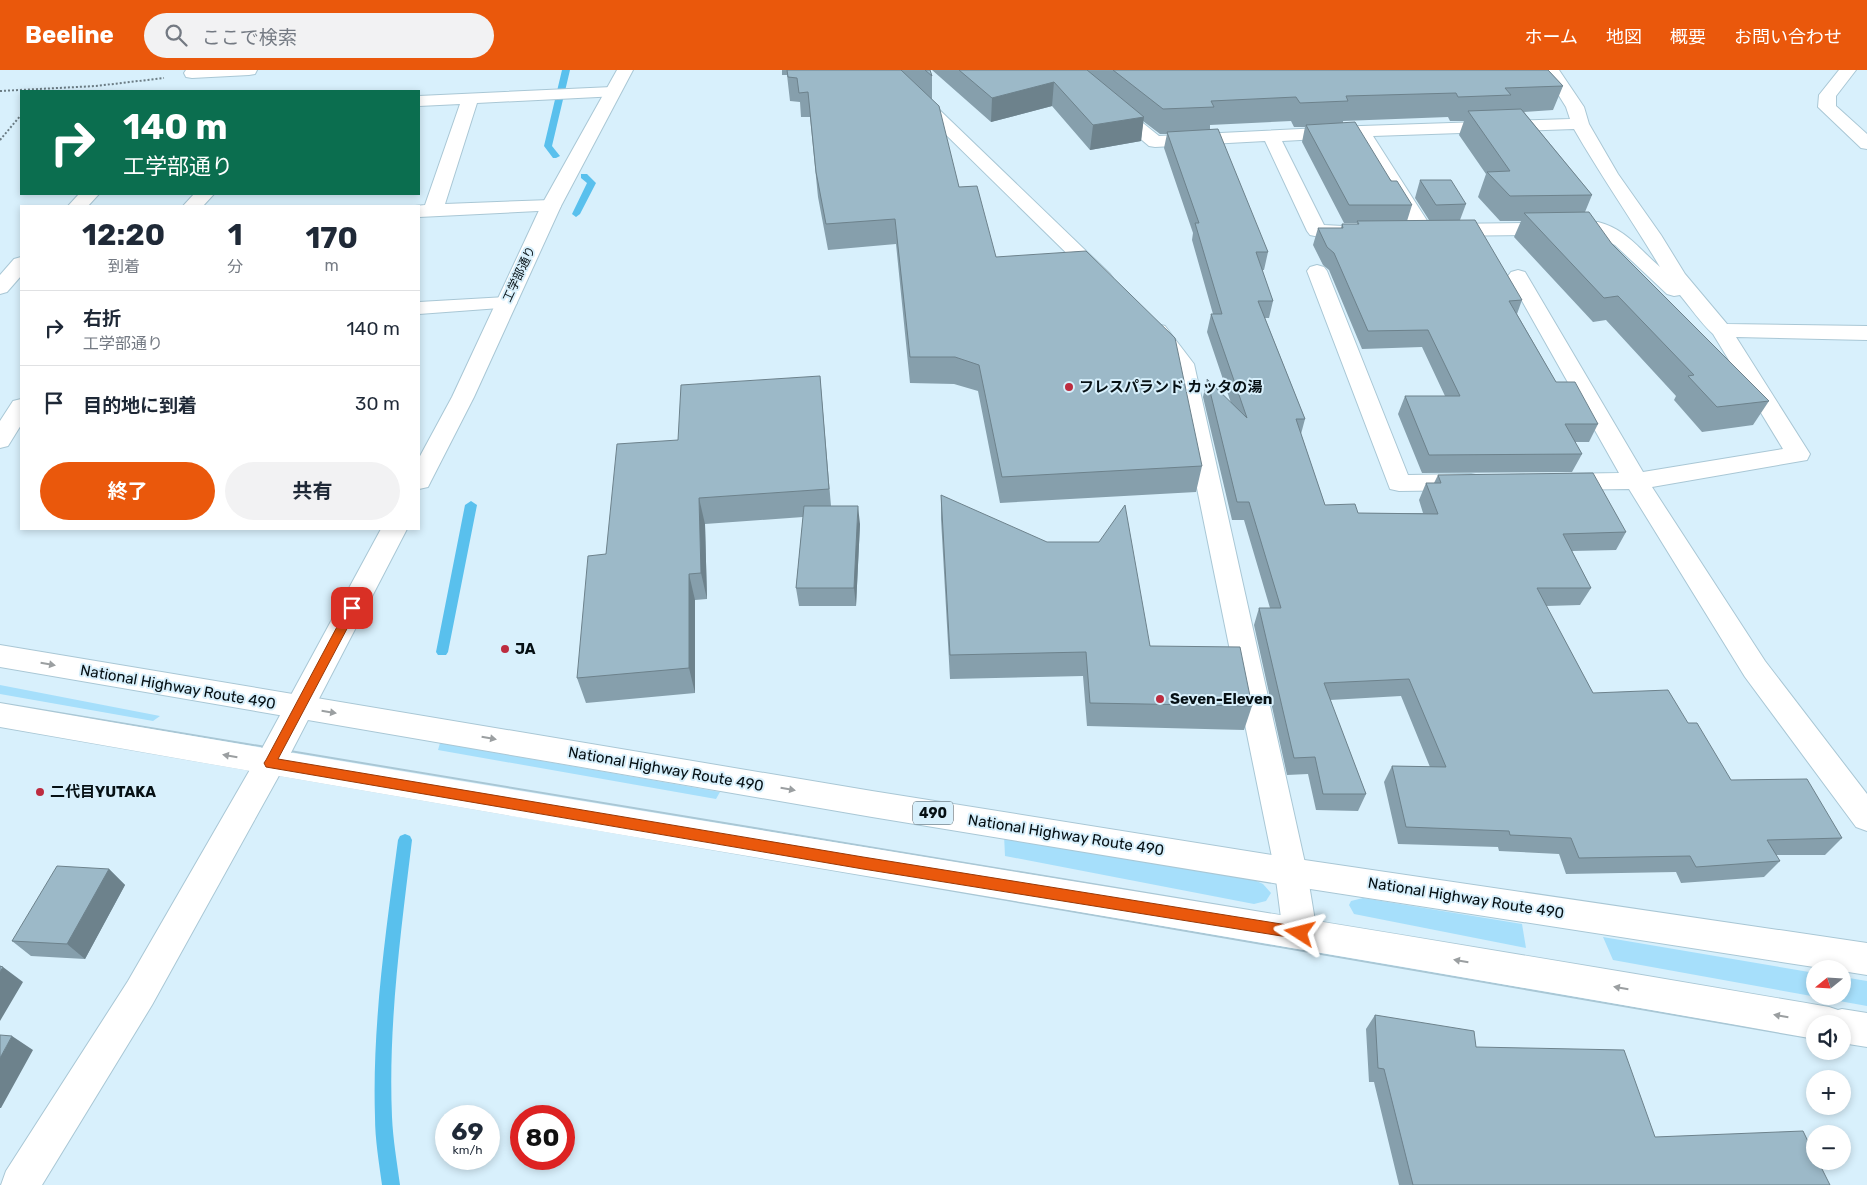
<!DOCTYPE html>
<html lang="ja">
<head>
<meta charset="utf-8">
<style>
	body { margin:0; font-family:Rubik,"Noto Sans JP",sans-serif; background:#f2f2f3; color:#1f2937; height:100vh; display:flex; flex-direction:column; font-size:19px; white-space:nowrap }
	* { box-sizing:border-box; margin:0 }
	p { font-size:16px; color:#747a83 }
	.icon { flex:none; width:28px; height:28px; fill:none; stroke:currentColor; stroke-width:2; stroke-linecap:round; stroke-linejoin:round }
	.map { position:relative; flex:1; overflow:hidden }
	.side { position:absolute; left:20px; top:135px; width:400px; height:325px; display:flex; flex-direction:column; background:#fff; border-radius:0px; box-shadow:0 2px 8px #0003 }
	.side>* { flex:none }
	.top-card { position:absolute; left:20px; top:20px; width:400px; height:105px; border-radius:0px; box-shadow:0 2px 8px #0003; background:#0b6e4f; color:#fff; overflow:hidden }
	.needle { width:32px; rotate:252deg }
	.tools { position:absolute; left:1806px; top:890px; display:grid; gap:10px }
	.tools a { display:grid; place-items:center; width:45px; height:45px; border-radius:50%; background:#fff; box-shadow:0 2px 8px #0003; font-size:25px }
	.speed { position:absolute; left:435px; top:1035px; display:flex; gap:10px; font-size:25px; font-weight:700; text-align:center }
	.speed>* { display:grid; place-content:center; width:65px; height:65px; border-radius:50%; background:#fff; box-shadow:0 2px 8px #0003; line-height:1 }
	.speed small { font-size:12px; font-weight:400 }
	.speed .limit { border:8px solid #d22; background:#fff; color:#111 }
	.pin { position:absolute; display:grid; place-items:center; width:42px; height:42px; color:#fff; margin:-21px; border-radius:10px; box-shadow:0 2px 8px #0006 }
	.me { position:absolute; width:55px; margin:-28px; rotate:279deg; stroke-linejoin:round; filter:drop-shadow(0 0 4px #0008) }
	.turn { display:flex; align-items:center; gap:18px; height:105px; padding:0 20px; font-size:22px }
	.turn .icon { width:65px; height:65px; stroke-width:2.5 }
	.turn b { display:block; font-size:35px; line-height:42px }
	.eta { display:flex; justify-content:space-evenly; align-items:center; height:85px; text-align:center }
	.eta b { font-size:30px; font-weight:700; line-height:35px }
	.action { display:flex; gap:10px; margin-top:auto; padding:10px 20px }
	.action a { flex:1; height:58px; border-radius:30px; background:#ea580c; color:#fff; font-size:20px; font-weight:700; line-height:58px; text-align:center }
	.action a+a { background:#f2f2f3; color:#1f2937 }
	ul { padding:0; list-style:none }
	li { display:flex; align-items:center; gap:15px; height:75px; padding:0 20px; border-top:1px solid #e0e1e3 }
	li div { flex:1 }
	li b { display:block; font-size:19px }
	li em { font-style:normal }
	header { display:flex; align-items:center; gap:30px; box-sizing:border-box; height:70px; padding:0 25px; background:#ea580c; color:#fff }
	header strong { font-size:24px }
	nav { display:flex; gap:28px; margin-inline-start:auto; font-size:18px }
	.search { width:350px; height:45px; background:#f2f2f3; display:flex; align-items:center; gap:12px; box-sizing:border-box; padding:0 18px; border-radius:28px; color:#747a83; font-size:19px }
	.map>svg:first-child { display:block }
	.green { fill:#a6dffb }
	.lines { fill:none; stroke-linecap:round; stroke-linejoin:round }
	.stream { fill:#59c0ed; fill-rule:evenodd }
	.street-casing { stroke:#a9c7d5; stroke-width:2 }
	.secondary-casing { stroke:#a9c7d5; stroke-width:2 }
	.highway-casing { stroke:#a9c7d5; stroke-width:2 }
	.path { stroke:#6b7c84; stroke-width:2; stroke-dasharray:2 2; stroke-linecap:butt }
	.street { fill:#fff; fill-rule:evenodd }
	.secondary { fill:#fff; fill-rule:evenodd }
	.highway { fill:#fff; fill-rule:evenodd }
	.wall { fill:#869fac }
	.shaded-wall { fill:#6d828c }
	.building { fill:#9cb9c8; stroke:#6d828c }
	.oneway { fill:#9b9fa1 }
	.route { fill:#ea580c; stroke:#983908 }
	.poi-dot { fill:#bd2c3f; stroke:#d8f0fc; stroke-width:2 }
	.labels { text-anchor:middle; stroke-width:4; stroke-linejoin:round; paint-order:stroke }
	.far-street-label { font-size:12px; fill:#061014; stroke:#d8f0fc }
	.shield { fill:#d8f0fc; stroke:#45535a; stroke-width:1 }
	.shield-label { font-size:14px; font-weight:bold; fill:#061014 }
	.poi-label { font-size:15px; font-weight:bold; fill:#061014; stroke:#d8f0fc; text-anchor:start }
	.street-label { font-size:15px; fill:#061014; stroke:#d8f0fc }
</style>
</head>
<body>
<header>
<strong>Beeline</strong>
<div class="search"><svg class="icon" aria-label="search" viewBox="0 0 24 24"><circle cx="10" cy="10" r="6"/><path d="M15 15l6 6"/></svg>ここで検索</div>
<nav><a>ホーム</a><a>地図</a><a>概要</a><a>お問い合わせ</a></nav>
</header>
<div class="map">
<svg width="1867" height="1115" viewBox="0 0 1867 1115">
	<rect width="100%" height="100%" fill="#d8f0fc"/>
	<path class="green" d="M0,615L160,646L153,651L0,624Z
		M440,673L720,722L716,729L438,680Z
		M1004,765L1248,807L1263,814L1271,823L1266,831L1254,834L1005,786Z
		M1363,828L1522,854L1526,878L1354,844L1349,835L1351,831Z
		M1603,867L1815,903V926H1842L1843,907L1867,911V936L1613,890Z"/>
	<g class="lines">
		<path class="stream" d="M562,0H570L552,76L560,86L556,88H553L544,76Z
			M581,104H587L596,113L580,144L576,147L572,144L587,113L581,108Z
			M471,431L477,435L448,582L446,585H438L436,582L465,435Z
			M405,764L410,766L412,770C401,861 388,955 392,1047C393,1070 397,1092 400,1115H382C379,1092 375,1070 375,1047C372,955 386,861 398,770L400,766Z"/>
		<defs>
			<path id="street" d="M186,0H257L255,4L249,5L192,8L186,7L184,3Z
				M880,0H898L1110,204L1113,208L1110,212L1103,214L1096,212Z
				M1059,0H1077L1159,66L1361,56L1570,49L1566,37L1543,0H1559L1584,37L1589,54L1618,104L1661,165L1685,204L1727,254L1867,256V270L1736,267L1810,384L1807,390L1652,417L1765,591L1867,724V761L1856,757L1745,607L1629,419L1559,420L1550,418L1547,412L1550,406L1559,404L1619,403L1508,206L1511,202L1518,200L1525,202L1643,402L1783,379L1713,264C1700,252 1691,238 1680,225L1674,226L1667,224L1615,175L1595,164L1443,166L1436,164L1433,160L1436,156L1443,154L1598,152C1626,159 1639,179 1660,197C1632,150 1601,106 1574,59L1373,66L1433,160L1430,164L1423,166L1416,164L1413,160L1356,67L1282,71L1324,155L1362,157L1365,161L1362,165C1347,169 1325,169 1310,165L1307,161L1265,71L1155,77L1149,76Z
				M1839,0H1856L1836,26V36L1867,64V79L1861,78L1818,37L1819,25Z
				M612,17L618,18L620,22L618,26L477,33L445,134L551,130L558,132L561,136L558,140L419,147V136H415L425,135L460,34L419,36V26Z
				M79,124H99L88,136H68Z
				M194,124H214L203,136H183Z
				M21,187V206L7,222L0,224V205L14,189Z
				M1317,195L1324,197L1327,201L1408,405L1471,404L1480,406L1483,412L1480,418L1471,420L1399,421L1390,419L1307,201L1310,197Z
				M506,227L513,229L517,233L513,237L419,244V232Z
				M1157,254L1165,256L1194,294L1307,802L1317,863L1312,874L1300,878L1288,874L1283,863L1275,802L1172,295L1146,261L1149,256Z
				M21,329V355L8,376L0,378V351L13,331Z"/>
			<path id="secondary" d="M617,0H633L561,136L474,327L431,411L428,417L419,419V388L452,327L541,136Z
				M381,459H407L281,702L152,935L42,1115H1L6,1101L128,911L259,684Z"/>
			<path id="highway" d="M0,575L872,721L1291,788L1867,873V905L1842,901V899H1827L1291,816L872,747L0,597Z
				M0,633C609,739 1220,832 1829,937L1838,940L1842,939L1867,943V977L1842,973V954H1815V969C1211,861 604,765 0,657Z"/>
		</defs>
		<use href="#street" class="street-casing"/>
		<use href="#secondary" class="secondary-casing"/>
		<use href="#highway" class="highway-casing"/>
		<path class="path" d="M0,21L96,16L164,8
			M0,70L21,45"/>
		<use href="#street" class="street"/>
		<use href="#secondary" class="secondary"/>
		<use href="#highway" class="highway"/>
	</g>
	<path class="wall" d="M782,0H930L932,6V29L959,117L996,187L1202,396L1196,422L1000,433L978,321L954,314L910,313L896,174L828,180L818,127L810,47H801L800,32L790,31L787,5H782Z
		M932,0H1548L1563,16L1553,40L1524,42L1592,125L1585,142L1612,174L1769,331L1753,355L1702,362L1674,330L1676,326L1606,250L1593,252L1514,167L1521,151H1500L1478,127L1486,104L1459,65L1464,51H1450L1448,47L1343,51V53L1412,135L1407,151L1429,150L1415,128L1420,110L1466,134L1460,150L1522,230L1517,244L1556,312L1598,354L1589,372H1575L1582,384L1572,402L1422,403L1398,344L1405,326H1445L1422,277L1362,279L1329,200L1323,195L1313,175L1318,158H1341L1342,154H1357V153H1344L1302,72L1305,57H1294L1291,51L1210,55V59L1268,182L1264,200H1262L1273,231L1269,248H1265L1305,349L1301,364L1325,435L1358,443H1423L1419,430L1426,413H1434L1438,405L1626,462L1616,480L1572,481L1591,518L1580,535L1546,536L1593,623L1688,653L1731,710L1842,768L1825,785H1776L1780,791L1764,807L1681,813L1676,802L1566,804L1559,784L1499,781L1498,777L1398,774L1384,712L1392,696L1430,697L1401,626L1330,630L1366,724L1358,741L1316,740L1308,704L1287,705L1254,555L1259,538H1270L1244,450H1232L1203,327L1207,309L1231,333L1207,262L1211,244H1213L1192,170L1193,163L1164,78L1167,64H1160L1143,51L1141,71L1090,80L1052,36L991,52Z
		M820,306L831,436L860,454L856,536H799L796,518L803,447L705,454L707,529L695,530V623L586,633L577,608L606,484Z
		M941,425L1150,576L1252,636L1244,660L1087,656L1083,606L950,609L941,449Z
		M109,799L125,815L85,889L31,886L12,871Z
		M1375,945L1476,977L1655,1067L1830,1115H1399L1374,1012H1369L1366,959Z"/>
	<path class="shaded-wall" d="M1054,12L1052,36L991,52L992,28Z
		M1144,47L1141,71L1090,80L1093,55Z
		M699,428L705,454L707,529L701,503Z
		M858,436L860,454L856,536L854,518Z
		M689,504L695,530V623L689,598Z
		M109,799L125,815L85,889L67,874Z
		M3,897L23,912L0,951V902Z
		M12,966L33,980L1,1038H0V988Z"/>
	<path class="building" d="M787,0H901L939,36L959,117L977,116L996,187L1086,181L1175,268L1202,396L1002,407L979,295L955,287H910L895,149L826,154L816,102L808,22L799,23L797,8L788,7Z
		M925,0H930L932,6Z
		M959,0H1087L1144,47L1093,55L1054,12L992,28Z
		M1113,0H1548L1563,16L1505,18L1511,25L1458,27L1456,23L1346,26L1348,31L1300,33L1296,27L1211,31L1214,37L1163,39Z
		M1521,39L1592,125L1510,126L1487,102L1510,101L1468,41Z
		M1355,52L1391,111H1397L1412,135H1349L1306,55Z
		M1218,59L1268,182H1256L1273,231H1258L1305,349H1296L1325,435L1355,434L1358,443L1438,444L1426,413H1441L1438,405L1593,403L1626,462L1563,464L1591,518H1537L1593,623L1668,620L1688,653H1697L1731,710L1807,709L1842,768L1767,770L1780,791L1696,797L1690,786L1579,788L1571,768L1510,765L1509,761L1406,757L1392,696L1446,697L1409,609L1324,613L1366,724H1323L1315,687L1294,688L1259,538H1281L1249,432H1237L1207,309L1247,348L1211,244H1222L1195,153H1199L1167,62Z
		M1420,110H1451L1466,134L1436,135Z
		M1589,142L1612,174L1769,331L1717,337L1688,306L1694,305L1618,226L1604,228L1524,143Z
		M1475,150L1522,230L1509,231L1556,312H1575L1598,354H1565L1582,384L1429,385L1405,326H1460L1428,260L1368,261L1334,183L1327,177L1318,158H1343L1342,154H1359L1357,151Z
		M820,306L829,419L699,428L701,503L689,504V598L577,608L588,486L606,484L617,374L678,370L681,315Z
		M941,425L1047,472H1099L1125,435L1150,576L1240,577L1252,636L1090,633L1086,582L950,585Z
		M804,436H858L854,518H796Z
		M57,796L109,799L67,874L12,871Z
		M0,896L3,897L0,902Z
		M1375,945L1474,961L1476,977L1624,980L1655,1067L1803,1061L1815,1086V1091H1818L1830,1115H1413L1384,999L1378,998Z
		M0,965L12,966L0,988Z"/>
	<defs><path id="oneway-solid" d="M-6-.8H1V-3.2L6.5 0L1 3.2V.8H-6Z" transform="scale(1.25)"/></defs>
	<g class="oneway">
		<use href="#oneway-solid" transform="translate(48 594) rotate(10)"/>
		<use href="#oneway-solid" transform="translate(329 642) rotate(9)"/>
		<use href="#oneway-solid" transform="translate(489 668) rotate(10)"/>
		<use href="#oneway-solid" transform="translate(230 686) rotate(-170)"/>
		<use href="#oneway-solid" transform="translate(788 719) rotate(10)"/>
		<use href="#oneway-solid" transform="translate(1461 891) rotate(-170)"/>
		<use href="#oneway-solid" transform="translate(1621 918) rotate(-170)"/>
		<use href="#oneway-solid" transform="translate(1781 946) rotate(-170)"/>
	</g>
	<path class="route" d="M352,533L358,538L278,689L863,787L1300,857L1305,859L1307,863L1305,868L1300,869L863,799L266,697L264,693L266,690L347,538Z"/>
	<g class="poi-dot">
		<circle cx="1069" cy="317" r="5"/>
		<circle cx="505" cy="579" r="5"/>
		<circle cx="1160" cy="629" r="5"/>
		<circle cx="40" cy="722" r="5"/>
	</g>
	<g class="labels">
		<g class="far-street-label">
			<text transform="translate(519 204) rotate(-65)" y="4">工学部通り</text>
		</g>
		<rect class="shield" x="913" y="731.5" width="40" height="23" rx="4"/>
		<g class="shield-label">
			<text x="933" y="748">490</text>
		</g>
		<g class="poi-label">
			<text x="1079" y="322">フレスパランド カッタの湯</text>
			<text x="515" y="584">JA</text>
			<text x="1170" y="634">Seven-Eleven</text>
			<text x="50" y="727">二代目YUTAKA</text>
		</g>
		<g class="street-label">
			<text transform="translate(178 617) rotate(10)" y="5">National Highway Route 490</text>
			<text transform="translate(666 699) rotate(10)" y="5">National Highway Route 490</text>
			<text transform="translate(1066 765) rotate(9)" y="5">National Highway Route 490</text>
			<text transform="translate(1466 828) rotate(9)" y="5">National Highway Route 490</text>
		</g>
	</g>
</svg>
<div class="tools">
<a><svg class="needle" viewBox="-14 -14 28 28"><path d="M0-13l5 13h-10z" fill="#e53935"/><path d="M0 13l5-13h-10z" fill="#747a83"/></svg></a>
<a><svg class="icon" aria-label="sound" viewBox="0 0 24 24"><path d="M4 9h4l5-4v14l-5-4H4zM17 9q2 3 0 6"/></svg></a>
<a>+</a>
<a>−</a>
</div>
<div class="speed"><div>69<small>km/h</small></div><div class="limit">80</div></div>
<div class="pin" style="left:352px;top:538px;background:#d93025"><svg class="icon" aria-label="arrive" viewBox="0 0 24 24"><path d="M6 21V4h12l-3 4 3 4H6"/></svg></div>
<svg class="me" style="left:1300px;top:863px" viewBox="-20 -20 40 40"><path d="M0-17L14 15 0 8-14 15z" fill="#ea580c" stroke="#fff" stroke-width="4"/></svg>
<div class="top-card">
<div class="turn"><svg class="icon" aria-label="right" viewBox="0 0 24 24"><path d="M7 20v-9h11M14 6l5 5-5 5"/></svg><div><b>140 m</b>工学部通り</div></div>
</div>
<section class="side">
<div class="eta">
<div><b>12:20</b><p>到着</p></div>
<div><b>1</b><p>分</p></div>
<div><b>170</b><p>m</p></div>
</div>
<ul>
<li><svg class="icon" aria-label="right" viewBox="0 0 24 24"><path d="M7 20v-9h11M14 6l5 5-5 5"/></svg><div><b>右折</b><p>工学部通り</p></div><em>140 m</em></li>
<li><svg class="icon" aria-label="arrive" viewBox="0 0 24 24"><path d="M6 21V4h12l-3 4 3 4H6"/></svg><div><b>目的地に到着</b></div><em>30 m</em></li>
</ul>
<div class="action"><a>終了</a><a>共有</a></div>
</section>
</div>
</body>
</html>
